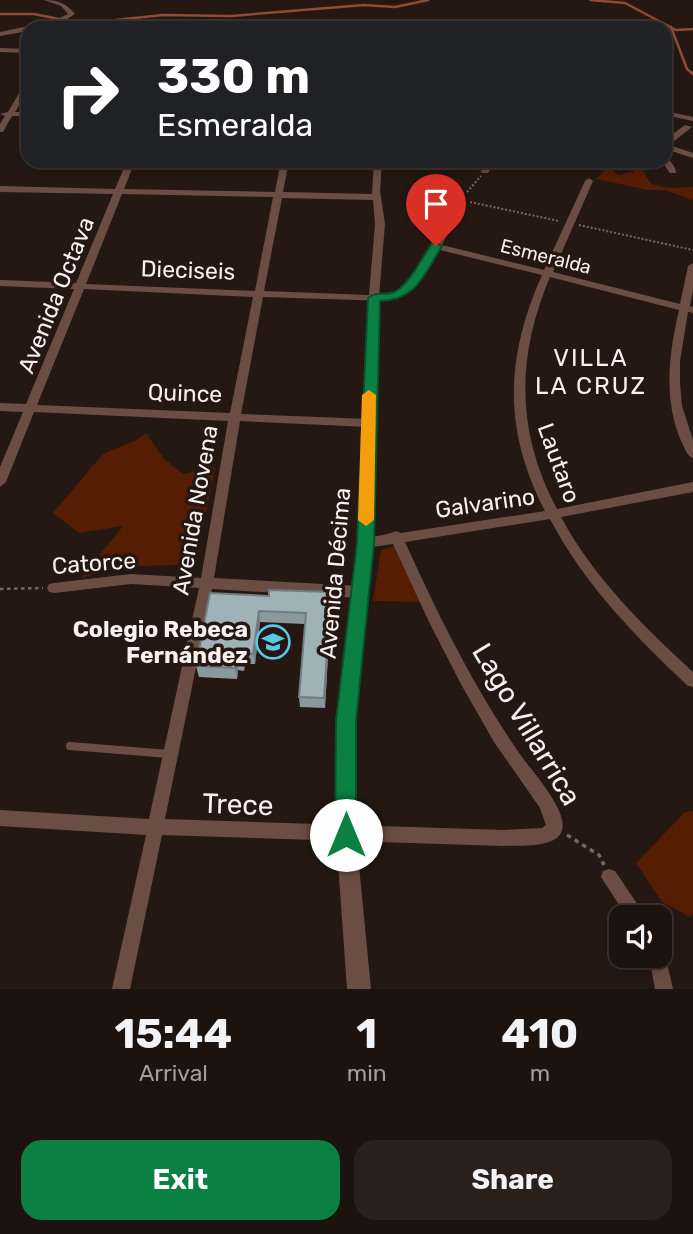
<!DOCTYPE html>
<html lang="en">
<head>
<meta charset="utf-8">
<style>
	body { margin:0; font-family:Rubik,sans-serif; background:#29201c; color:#f1f3f6; height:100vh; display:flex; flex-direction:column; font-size:26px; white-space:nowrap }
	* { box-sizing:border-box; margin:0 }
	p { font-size:23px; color:#a09e9e }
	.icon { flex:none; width:38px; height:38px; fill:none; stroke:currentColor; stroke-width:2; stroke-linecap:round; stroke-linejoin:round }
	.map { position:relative; height:989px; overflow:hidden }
	.sheet { display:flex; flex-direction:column; background:#1c120e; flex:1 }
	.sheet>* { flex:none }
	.banner { position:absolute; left:21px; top:21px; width:651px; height:147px; border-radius:21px; box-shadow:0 4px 10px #0003,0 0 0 2px #3a322e; background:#202124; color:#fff; overflow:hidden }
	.tools { position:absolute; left:609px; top:905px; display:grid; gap:14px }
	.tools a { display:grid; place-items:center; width:63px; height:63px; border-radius:14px; background:#1c120e; box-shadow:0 4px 10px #0003,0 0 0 2px #3a322e; font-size:35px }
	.pin { position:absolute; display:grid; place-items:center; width:60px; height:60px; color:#fff; margin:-72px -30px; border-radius:50% 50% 50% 0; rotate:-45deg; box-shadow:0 0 7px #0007 }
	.pin .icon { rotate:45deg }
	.me { position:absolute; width:77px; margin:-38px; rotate:0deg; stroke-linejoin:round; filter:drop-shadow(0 0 5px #0008) }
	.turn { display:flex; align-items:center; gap:24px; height:147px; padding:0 21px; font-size:32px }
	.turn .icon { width:91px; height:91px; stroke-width:2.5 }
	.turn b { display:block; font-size:49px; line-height:60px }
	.eta { display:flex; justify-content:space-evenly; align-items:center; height:119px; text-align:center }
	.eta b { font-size:42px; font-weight:700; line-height:49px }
	.action { display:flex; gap:14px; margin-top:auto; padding:14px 21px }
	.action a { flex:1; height:80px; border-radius:21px; background:#0b8043; color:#fff; font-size:28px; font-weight:700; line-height:80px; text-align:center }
	.action a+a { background:#29201c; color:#f1f3f6 }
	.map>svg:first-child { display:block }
	.green { fill:#551d04 }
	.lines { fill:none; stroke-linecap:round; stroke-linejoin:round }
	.stream { stroke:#8e4c33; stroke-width:2.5 }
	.path-far2 { stroke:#746864; stroke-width:2; stroke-dasharray:2 2; stroke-linecap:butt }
	.path-far1 { stroke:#746864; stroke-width:2.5; stroke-dasharray:3.5 3.5; stroke-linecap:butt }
	.path { stroke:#746864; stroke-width:3.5; stroke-dasharray:4.5 4.5; stroke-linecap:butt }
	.service { stroke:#6b4e43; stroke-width:8 }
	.minor { fill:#6b4e43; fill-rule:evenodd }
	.tertiary { fill:#6b4e43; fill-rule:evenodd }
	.wall { fill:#89999e }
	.shaded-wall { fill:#6f7d81 }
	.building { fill:#9fb2b8; stroke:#6f7d81; stroke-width:2 }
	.route { fill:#0b8043; stroke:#07532c; stroke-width:2 }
	.slow { fill:#f59e0b }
	.labels { text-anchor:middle; stroke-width:7; stroke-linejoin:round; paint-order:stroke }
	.far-street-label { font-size:19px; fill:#faf0ed; stroke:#251813 }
	.street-label { font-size:23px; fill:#faf0ed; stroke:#251813 }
	.poi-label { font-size:23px; font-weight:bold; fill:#faf0ed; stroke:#251813; text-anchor:end }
	.neighbourhood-label { font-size:24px; letter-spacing:2px; fill:#faf0ed; stroke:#251813 }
	.near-street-label { font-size:28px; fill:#faf0ed; stroke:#251813 }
</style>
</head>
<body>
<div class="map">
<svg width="693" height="989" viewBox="0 0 693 989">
	<rect width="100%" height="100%" fill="#251813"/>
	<path class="green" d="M632,161L642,169L651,184L668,188L693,187V200L665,190H649L596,179L609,167L618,175L633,172Z
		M146,433L164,459L183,474L215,467L196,564L119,567L81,578L123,526L79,533L53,513L103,454L137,440Z
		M396,546L421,602L373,601L381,550Z
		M693,811V913L690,917L662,902L636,863L685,812Z"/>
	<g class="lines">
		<path class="stream" d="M590,0L625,3L676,30L693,29
			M0,14H34L64,20L96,22L163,15L231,16L364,5L395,7L428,0
			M671,27L687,69L693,74"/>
		<path class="path-far2" d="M467,192L481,176
			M470,202L559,221
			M579,225L693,250"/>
		<path class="path-far1" d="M0,589L43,588"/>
		<path class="path" d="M567,835L599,855L604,865"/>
		<path class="service" d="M70,746L169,754"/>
		<path class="minor" d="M44,0C58,0 66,3 75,14C61,24 46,28 28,28V31L0,36V32L53,21L68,14L61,6Z
			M0,48L28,49V53L0,52Z
			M25,83H28V91L15,112H28V116H12L3,132H0V124L5,116L0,114L8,112Z
			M665,111L693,117V121L665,115Z
			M685,125L692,127L669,145L693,153V158L665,149V140Z
			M665,158C670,159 677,169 676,173H670L662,162L665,161Z
			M127,161H135L124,189L275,192L281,161H289L283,192L372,194L374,161H382L380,191L385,224L379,296C416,296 442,228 456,200L460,197L464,200L442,245L544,270L585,181L589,178L593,181L553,272L680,304L688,266L693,263V290L690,306L693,307V313L688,312L680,361V383L682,406L693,440V458C686,455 685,448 681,441C663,398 669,354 679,310L550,277C516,357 516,432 557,509L693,482V492L561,517C593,577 643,626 693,672V687L688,686C635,636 584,584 550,519L405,542C439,617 475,690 522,757C533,772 568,811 562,830C557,849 519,845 504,846L162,835L130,989H112L146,835L0,826V810L149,819L199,588L131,584L54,593L49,592L47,588L49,584L54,583L131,574L201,578L228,421L34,412L6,482L0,487V467L23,412L0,411V403L26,404L74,289L0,286V280L76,283L113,194L0,192V186L115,189ZM122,194L273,197L255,291L86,284ZM282,198L373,200L375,224L369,295L264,291ZM440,250L542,275C505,358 503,430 545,511L401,533L396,531C385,536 372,536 360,539L359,543L360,547L365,548L393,544L430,624L462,686L494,742L540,808L546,825L542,828L504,830L165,819L212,589L360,598L365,596L367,592L365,588L360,586L214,578L240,421L368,427L374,423L368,419L241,414L263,297L389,301C413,292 427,272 440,250ZM84,289L253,297L230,413L37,405Z
			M487,161H495L488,173H482L481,171Z
			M598,161H606L602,170L529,168L525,165L529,162L596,165Z
			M609,869L615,871L646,917H627L601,877L603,871Z
			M660,948L664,950L673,989H655L649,956H660Z"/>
		<path class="tertiary" d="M374,293L380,297L373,543L356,721V835L371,989H347L336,835V721L357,543L368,297Z"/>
	</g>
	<path class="wall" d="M331,592V604L325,708L300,707L299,697L305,624L260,622L255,664H245L244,671L238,670L237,679L199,677L196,666L269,596Z"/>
	<path class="shaded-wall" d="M331,592V604L325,708L324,698Z
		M259,611L260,622L255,664L253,654Z
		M243,653L245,664L244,671L242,660Z
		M236,659L238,670L237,679L235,668Z"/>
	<path class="building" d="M269,590L331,592L324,698L299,697L306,613L259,611L253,654L243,653L242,660L236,659L235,668L196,666L210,593L269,596Z"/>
	<path class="route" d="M436,242L442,246C424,274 417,300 380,301L374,543L356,721V835L353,842L346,845L338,842L335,835L336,721L357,543L368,298C375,291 385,296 394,292C407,288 424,255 432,243Z"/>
	<path class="slow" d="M369,390L376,395L374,520L366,526L358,520L362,395Z"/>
	<defs>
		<symbol id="school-ring" viewBox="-11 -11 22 22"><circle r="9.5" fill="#251813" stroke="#5bc8e7" stroke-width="1.5"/><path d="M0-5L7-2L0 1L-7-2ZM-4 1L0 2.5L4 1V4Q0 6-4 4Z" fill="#5bc8e7"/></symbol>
	</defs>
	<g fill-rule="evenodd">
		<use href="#school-ring" x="254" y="623" width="38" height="38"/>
	</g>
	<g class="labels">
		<g class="far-street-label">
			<text transform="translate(546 256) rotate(14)" y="7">Esmeralda</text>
		</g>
		<g class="street-label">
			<text transform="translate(188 270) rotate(2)" y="8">Dieciseis</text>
			<text transform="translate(56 295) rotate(-68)" y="8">Avenida Octava</text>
			<text transform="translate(185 393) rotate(2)" y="8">Quince</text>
			<text transform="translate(559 463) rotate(70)" y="8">Lautaro</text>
			<text transform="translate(485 503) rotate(-8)" y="8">Galvarino</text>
			<text transform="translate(195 510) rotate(-80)" y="8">Avenida Novena</text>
			<text transform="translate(94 563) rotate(-4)" y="8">Catorce</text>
			<text transform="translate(335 573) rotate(-85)" y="8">Avenida Décima</text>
		</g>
		<g class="poi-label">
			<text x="248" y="637">Colegio Rebeca<tspan x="248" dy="26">Fernández</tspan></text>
		</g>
		<g class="neighbourhood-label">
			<text x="591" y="366">VILLA<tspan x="591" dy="28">LA CRUZ</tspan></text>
		</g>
		<g class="near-street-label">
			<text transform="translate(527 724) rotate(59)" y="10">Lago Villarrica</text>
			<text transform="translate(238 804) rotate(2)" y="10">Trece</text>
		</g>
	</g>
</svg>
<div class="tools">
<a><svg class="icon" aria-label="sound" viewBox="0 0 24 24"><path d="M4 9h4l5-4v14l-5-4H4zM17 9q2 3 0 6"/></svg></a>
</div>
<div class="pin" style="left:436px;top:246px;background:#d93025"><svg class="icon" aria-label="arrive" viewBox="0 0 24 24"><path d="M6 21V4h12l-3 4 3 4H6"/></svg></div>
<svg class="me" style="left:346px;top:835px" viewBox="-20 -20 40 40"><circle r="19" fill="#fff"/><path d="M0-13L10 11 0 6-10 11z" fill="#0b8043"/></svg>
<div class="banner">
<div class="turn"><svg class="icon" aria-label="right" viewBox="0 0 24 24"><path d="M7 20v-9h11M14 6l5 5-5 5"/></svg><div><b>330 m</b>Esmeralda</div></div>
</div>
</div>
<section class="sheet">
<div class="eta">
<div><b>15:44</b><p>Arrival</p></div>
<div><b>1</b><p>min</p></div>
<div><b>410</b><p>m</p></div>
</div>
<div class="action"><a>Exit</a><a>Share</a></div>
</section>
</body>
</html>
